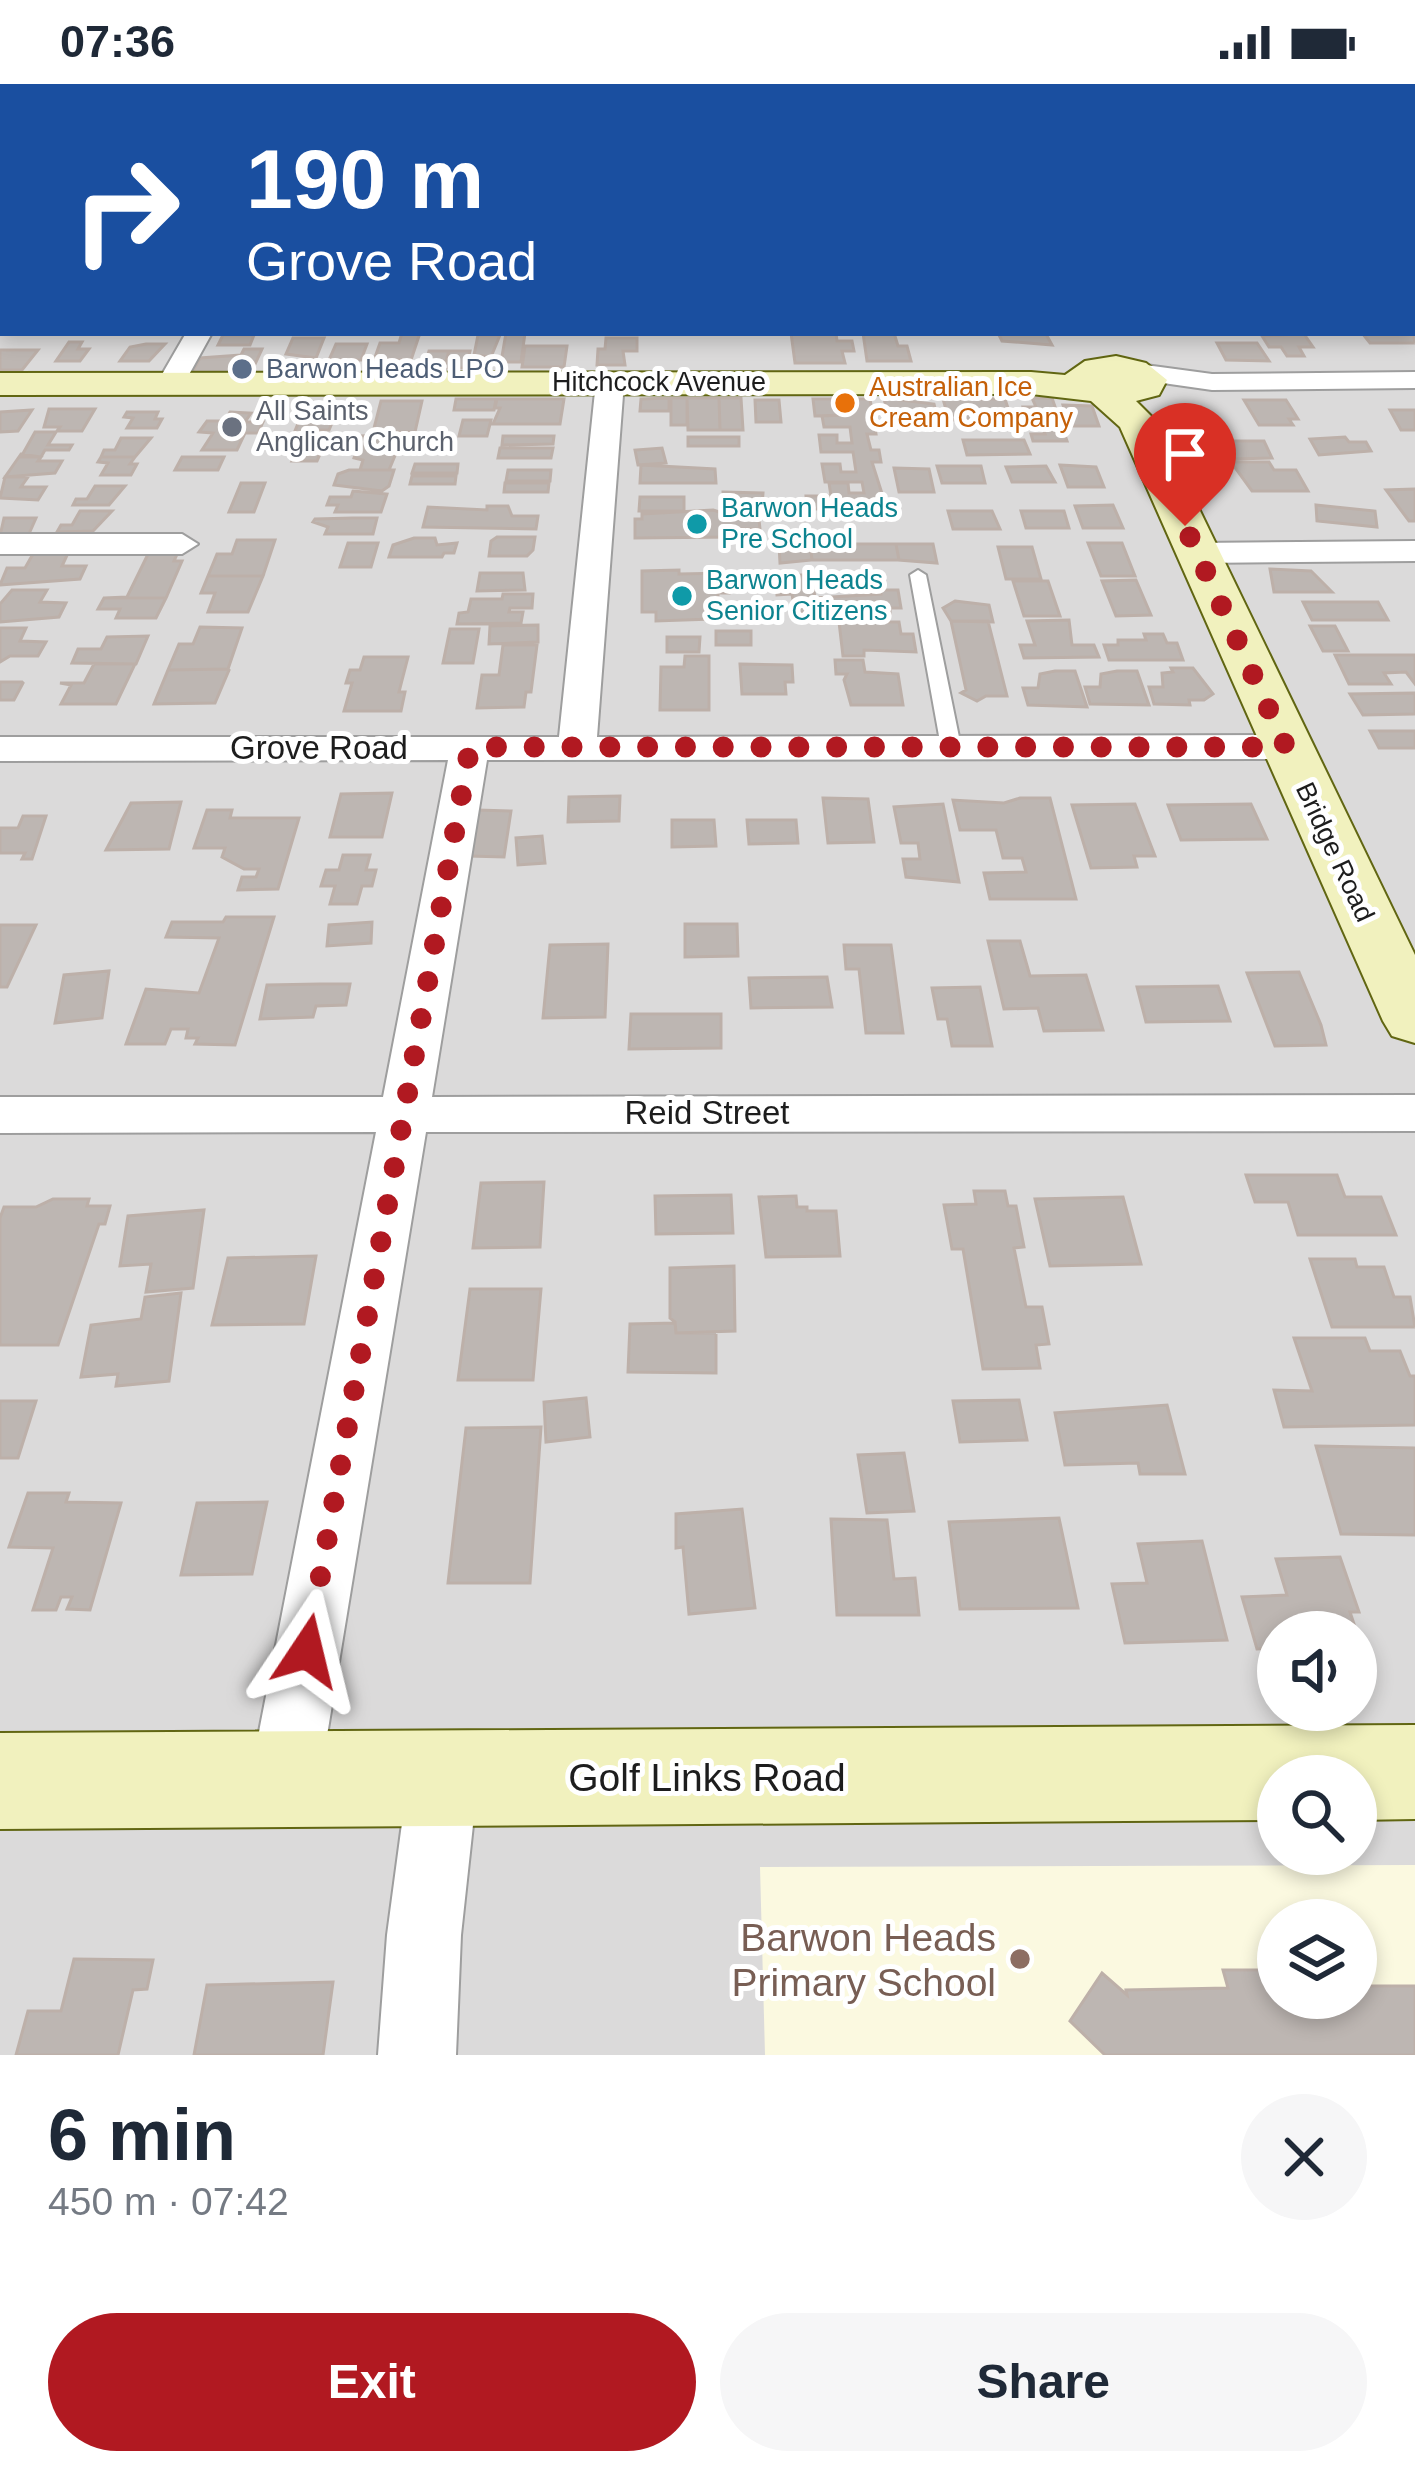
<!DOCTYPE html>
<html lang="en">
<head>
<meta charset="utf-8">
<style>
	body { margin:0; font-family:Helvetica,sans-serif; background:#f6f6f7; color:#1f2937; height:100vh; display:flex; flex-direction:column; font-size:45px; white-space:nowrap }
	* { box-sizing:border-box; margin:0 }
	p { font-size:39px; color:#747a83 }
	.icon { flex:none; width:66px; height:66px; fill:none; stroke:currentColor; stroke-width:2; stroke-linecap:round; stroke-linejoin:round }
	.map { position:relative; height:1971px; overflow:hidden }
	.details { display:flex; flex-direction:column; background:#fff; flex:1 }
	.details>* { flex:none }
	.banner { position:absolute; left:0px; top:0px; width:1416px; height:252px; box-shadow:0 6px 18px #0003; background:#1a4fa0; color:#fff; overflow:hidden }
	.controls { position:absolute; left:1257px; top:1527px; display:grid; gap:24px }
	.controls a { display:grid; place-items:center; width:120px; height:120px; border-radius:50%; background:#fff; box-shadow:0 6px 18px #0003; font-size:60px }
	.pin { position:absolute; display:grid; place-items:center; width:102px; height:102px; color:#fff; margin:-123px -51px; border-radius:50% 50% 50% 0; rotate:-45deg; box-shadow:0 0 12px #0007 }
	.pin .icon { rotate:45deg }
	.me { position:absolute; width:132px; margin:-66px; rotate:10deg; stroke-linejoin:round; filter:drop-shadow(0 0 9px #0008) }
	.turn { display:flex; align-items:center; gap:42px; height:252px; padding:0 48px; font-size:54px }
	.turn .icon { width:156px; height:156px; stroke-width:2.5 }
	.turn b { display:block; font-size:84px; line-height:102px }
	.round { display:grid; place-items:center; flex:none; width:126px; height:126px; border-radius:63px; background:#f6f6f7 }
	.head { display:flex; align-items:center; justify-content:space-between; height:204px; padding:0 48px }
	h1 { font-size:72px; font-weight:700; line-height:90px }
	.cta { display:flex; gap:24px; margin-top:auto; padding:24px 48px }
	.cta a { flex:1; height:138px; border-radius:72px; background:#b11921; color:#fff; font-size:48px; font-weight:700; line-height:138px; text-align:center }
	.cta a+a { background:#f6f6f7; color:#1f2937 }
	.status { display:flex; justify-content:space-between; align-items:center; height:84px; padding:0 60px; background:#fff; direction:ltr }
	.status svg { height:33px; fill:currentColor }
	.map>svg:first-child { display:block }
	.residential { fill:#dbdada; fill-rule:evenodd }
	.education { fill:#fbf9e0; fill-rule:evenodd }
	.water { fill:#aaced5 }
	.building { fill:#bdb6b2; stroke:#bdb0a9; stroke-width:3 }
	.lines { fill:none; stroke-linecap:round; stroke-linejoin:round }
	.lane-casing { stroke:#9e9e9e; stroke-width:4 }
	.street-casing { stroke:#9e9e9e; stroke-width:4 }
	.secondary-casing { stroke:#616612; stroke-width:4 }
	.lane { fill:#fff; fill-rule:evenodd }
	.street { fill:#fff; fill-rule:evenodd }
	.secondary { fill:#f1f1be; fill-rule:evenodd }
	.route { stroke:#b11921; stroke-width:21; stroke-dasharray:0 37.8 }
	.service-dot { fill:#5c6f8a; stroke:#fff; stroke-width:4.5 }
	.food-dot { fill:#e8710a; stroke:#fff; stroke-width:4.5 }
	.worship-dot { fill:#6b7280; stroke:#fff; stroke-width:4.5 }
	.culture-dot { fill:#0f9aa8; stroke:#fff; stroke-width:4.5 }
	.education-dot { fill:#8d6e63; stroke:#fff; stroke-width:4.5 }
	.labels { text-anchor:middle; stroke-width:10; stroke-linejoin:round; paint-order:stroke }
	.far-service-label { font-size:27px; fill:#4e5e75; stroke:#fff; text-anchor:start }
	.far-street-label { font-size:27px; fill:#1d1d1d; stroke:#fff }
	.far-food-label { font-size:27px; fill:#c56008; stroke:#fff; text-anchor:start }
	.far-worship-label { font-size:27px; fill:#5b616d; stroke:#fff; text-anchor:start }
	.far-culture-label { font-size:27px; fill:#0d838f; stroke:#fff; text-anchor:start }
	.street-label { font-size:33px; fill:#1d1d1d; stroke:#fff }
	.near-street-label { font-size:39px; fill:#1d1d1d; stroke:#fff }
	.near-education-label { font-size:39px; fill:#785e54; stroke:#fff; text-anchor:end }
</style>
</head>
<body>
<div class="status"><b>07:36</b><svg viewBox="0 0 49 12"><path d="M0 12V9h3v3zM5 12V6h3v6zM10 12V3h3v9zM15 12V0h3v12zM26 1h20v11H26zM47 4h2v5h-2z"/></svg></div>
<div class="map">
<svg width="1415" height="1971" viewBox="0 0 1415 1971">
	<rect width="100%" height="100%" fill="#edeae4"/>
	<path class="residential" d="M0,19L3,249H1413L1415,84V1971H0ZM1278,1548H1356V1626H1278ZM1278,1692H1356V1770H1278ZM1278,1836H1356V1914H1278Z"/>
	<path class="education" d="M1415,1781V1971H765L760,1783ZM1278,1836H1356V1914H1278Z"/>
	<path class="water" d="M282,0H1099L1091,3Z"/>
	<path class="building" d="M1413,247L1415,259H1370L1362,249Z
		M402,249H420L411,276H374L380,259H399Z
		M506,249H525L521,278H501Z
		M791,249H836L837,257H852L854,267H842L845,279H795Z
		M863,249H894L898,262H907L911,277H867Z
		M998,249H1060V250H1046L1052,261L1002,257Z
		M1304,250L1313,263H1299L1304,272H1287L1281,263H1269L1262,252Z
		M223,251H254L250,261H218Z
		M478,251H500L491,273L474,271Z
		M293,254H324L316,274L286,270Z
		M606,254H637V267H623L625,281H597L598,265H605Z
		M69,258H82L78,265H89L80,277H56Z
		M1217,259H1257L1269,277L1226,276Z
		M146,260H165L149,277H120L130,263Z
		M336,260H367L361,276H329Z
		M525,262H567L564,283H522Z
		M244,265H262L251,289H192L200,274L241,271Z
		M0,266H38L22,286H0Z
		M429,267H449L444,284H424Z
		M449,267H470L466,284H444Z
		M669,314V327H640L641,315Z
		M671,314H687V341H671Z
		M687,314H719L720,346H688Z
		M719,314H741L743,346H720Z
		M884,314L934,320L936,328H927L930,339H889Z
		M1032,314H1052L1067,357H1033L1031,350H1045L1039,335H1026L1023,323H1036Z
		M456,315H496L494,326H454Z
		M497,315H564L560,340H493L500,324H495Z
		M813,315H870L876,350H867L871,366H879L881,378H872L885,419H833L834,425H807L806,412H831L829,399H848L849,409H864L862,398H825L822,380H840L841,388H856L853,368H821L819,351H837V359H852L850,343H824L822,332L845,331L815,332Z
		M943,315H1005L1012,336H949Z
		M755,316H779L781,338H756Z
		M1244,316H1286L1298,335H1289L1293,341H1259Z
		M381,317H422L415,348H373Z
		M1063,321L1092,322L1099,342H1070Z
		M49,325H95L82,347H57L60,343H44Z
		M32,326L18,347L0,348V328Z
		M1390,326H1415V346H1401Z
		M127,328H158L155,335H162L157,344H127L133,334L124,333Z
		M230,328L251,329L245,338H263L258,349H245L237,366H202L213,349L199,348L207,337H225Z
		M300,335L332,339L329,346H312L305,361H324L317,377H292L299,361H289Z
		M463,336H491L487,352H459Z
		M35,348H56L48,361H72L69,366H45L41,373H21Z
		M404,350L389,386H360L363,376L354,374L361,352Z
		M503,352H554L553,360L502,361Z
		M688,353H739V362H688Z
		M1345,353L1349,358H1366L1371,367L1319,371L1310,355Z
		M121,354H151L135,373H101L104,366H115Z
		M963,356H1024L1030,370L967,371Z
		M1221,357H1264L1272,374L1234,375Z
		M500,364H553L551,374H498Z
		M662,364L666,379L638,381L635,366Z
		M21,370L41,373L38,377H62L55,389L5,393Z
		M101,373H135L130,380H137L131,391H101L108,379L98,378Z
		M182,373H224L218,386H175Z
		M1231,378H1269L1274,386H1296L1308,407H1252Z
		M415,380H458L457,389H412Z
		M641,381L715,385L716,399H640Z
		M1060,381L1096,383L1104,403H1068Z
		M937,382H981L985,399H942Z
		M1046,382L1055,398H1012L1006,383Z
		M894,384L929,385L934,408H899Z
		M349,386H394L389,402L382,407L334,401L338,390Z
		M508,386H551L550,397H506Z
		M412,392H456L455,400H410Z
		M5,393H28L21,403H46L38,416L0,414Z
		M241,399H265L254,428H229Z
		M505,399H549L548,408H504Z
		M95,402H125L109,421H73L76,415H87Z
		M1415,405V437H1409L1386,406Z
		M353,407L387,410L381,428H335L338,421H327L330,413H351Z
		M723,408L763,409L762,423L723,426Z
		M640,413H684V427H639Z
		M1113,421L1123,444H1083L1075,422Z
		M1316,421L1375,427L1377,443L1317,437Z
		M487,422H508L512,432H538L536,445L423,443L428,423L487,426Z
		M713,426L732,432H738V426H758L760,445H733L734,453L635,454V435H642V430Z
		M80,427H112L93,447L57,448L61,441H72Z
		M948,427H992L1000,445H953Z
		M1021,427H1064L1069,444H1026Z
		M4,434H36L28,452H0Z
		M353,434H377L373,450H325L328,443L313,438L315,435Z
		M497,453H535L533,466L527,472H489L491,457Z
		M414,454H435L437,461L457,459L454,469H444L442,473H389L393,461Z
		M237,456H275L263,492H208L217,470H232Z
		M348,459H378L371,483H340Z
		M1088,459H1122L1135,492H1101Z
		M810,460L812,476L780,479L779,461Z
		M810,460H896L899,476H812Z
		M896,460H933L937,479L899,476Z
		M998,463H1032L1041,495H1006Z
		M150,466H179L174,477H182L166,514H104L127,513Z
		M68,469L62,482H86L80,495L0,501L7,484H25L33,470Z
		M1270,485L1311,487L1332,508H1274Z
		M679,486V490L728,489L729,509H718V528H712V535L656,537V528H642V487Z
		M480,489H523L525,506L477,507Z
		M776,491H805L806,502H813L818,529H795L792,510L777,511Z
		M208,492H263L248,528H208L215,509H201Z
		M1136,496L1151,531L1116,532L1102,497Z
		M1013,497H1048L1060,532H1024Z
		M12,506H47L40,518L66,519L59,533L0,538V520Z
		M881,506H898L901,524H890V529L858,524L859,529H818L816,514L881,510Z
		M503,510H533L532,524H510L509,528H523L521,539L457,540L459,529L468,528L471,515H502Z
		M104,514H166L156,534H116L120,525H98Z
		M955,517L989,521L993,538L951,537L943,524Z
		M1303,518H1378L1388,536H1312Z
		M1069,536L1072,561H1094L1099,573L1024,574L1020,561H1035L1027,537Z
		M951,537H988L1007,612H986L977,617L961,609L966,606Z
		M839,538H899L901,550H913L916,568L864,566V572H843Z
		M538,541V558L489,560L490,542Z
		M1310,542H1335L1348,567H1323Z
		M200,543L242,544L228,585L168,586L179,560H193Z
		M0,544H26L20,557L46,558L38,572H10L0,578Z
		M450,545H479L473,579H443Z
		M716,547H751V561H716Z
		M1144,550H1163L1167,559H1177L1183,576H1109L1104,561H1118V556H1146Z
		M148,552L136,580L72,579L78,565H101L107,553Z
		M667,553H700L699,568H667Z
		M503,561H537L531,608H526L524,623L477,624L482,591H499Z
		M1335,571H1415V600L1406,588L1384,589L1391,600H1349Z
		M685,572H709V626H660L661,583H684Z
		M364,573H408L399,608H405L401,627H344L352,599H346L350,586H360Z
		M835,576H863L865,588L898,590L903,621H851L844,596L847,590H836Z
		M94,580H135L116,620H61L71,601L60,599H84Z
		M740,580L792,581L793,598H785L786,610H742Z
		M1171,584H1193L1213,610L1204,616H1189L1190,621L1154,620L1149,603H1163L1162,589L1173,588Z
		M168,586L228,585L229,586L215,619L154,620Z
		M1055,587H1075L1087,623L1028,621L1023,604H1038L1040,590Z
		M1117,587H1137L1149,621L1090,620L1085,603H1100L1101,590Z
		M0,598H22L23,599L14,616H0Z
		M1415,609V630L1363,631L1350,610Z
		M1370,647H1415V664H1379Z
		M392,709L382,753H330L341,710Z
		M620,712L619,737L568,738L569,713Z
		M823,714L868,715L874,758L828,759Z
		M1020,714H1050L1076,815H990L984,789L1026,788L1022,774H1003L996,746H960L953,716L1004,719Z
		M181,718L169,765L106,766L131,719Z
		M943,720L959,798L906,793L903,775H920L918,759H901L894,723Z
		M1135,720L1155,772H1134L1137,783L1091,784L1072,721Z
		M1251,720L1267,755L1181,756L1168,721Z
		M207,726H232L230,734H299L278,805L238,806L242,793H256L259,785H244L222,773L225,764H194Z
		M477,726L511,727L504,773L469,772Z
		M23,732H46L32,775H22L25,769H0V744H18Z
		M672,736H714L716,762L672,763Z
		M747,736H796L798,759L749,760Z
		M542,752L545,779L518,781L516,754Z
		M343,771H370L366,786H376L372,802H362L357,820H330L335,802H321L326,786H339Z
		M226,833H274L235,961L195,960L198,954H186L188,945H171L165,960H126L146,905L199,909L219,854L166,853L172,838H223Z
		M372,838L371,859L327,862L329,841Z
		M685,840H737L738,872L685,873Z
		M0,841H36L7,903H0Z
		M988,857H1020L1030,892L1086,891L1103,946L1044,947L1038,924L1004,925Z
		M608,860L605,933L543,934L550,861Z
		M844,861H891L903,949H866L859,885H846Z
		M109,887L102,934L55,939L64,891Z
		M1299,888L1321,941L1326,961L1275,962L1247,889Z
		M827,893L832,923L751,924L749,894Z
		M320,900H350L346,921L316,922L313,933L260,935L267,901Z
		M1218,902L1230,937L1146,938L1137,903Z
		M980,903L992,962H952L947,935H938L932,904Z
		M631,930H721V964L629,965Z
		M1246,1091H1337L1345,1113H1381L1396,1151H1298L1288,1118H1255Z
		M544,1098L540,1163L473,1164L481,1099Z
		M974,1107H1005L1008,1122H1016L1024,1163L1014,1164L1026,1223H1042L1049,1260L1036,1261L1040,1284L983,1285L963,1165H952L944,1121L976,1120Z
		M731,1111L733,1149L656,1150L655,1112Z
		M796,1112L797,1123H807V1127H836L840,1172L766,1173L759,1113Z
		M1123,1113L1141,1180L1050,1182L1035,1115Z
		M53,1115H89L87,1122H110L105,1140H99L58,1261H0V1134L4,1123H36Z
		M204,1126L193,1204L146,1208L151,1180L120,1182L128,1132Z
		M316,1172L304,1240L212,1241L228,1174Z
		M1310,1175H1355L1357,1183H1384L1394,1213H1410L1415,1243H1332Z
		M734,1182L735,1247L676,1249L675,1238L670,1234V1184Z
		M470,1205H541L533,1296H458Z
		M181,1209L169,1297L116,1302L118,1290L81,1293L91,1241L141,1235L145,1213Z
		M675,1239L676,1249H716V1289L628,1288L630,1240Z
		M1294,1254H1365L1370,1267H1400L1410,1292H1415V1341L1284,1343L1274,1306L1312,1307Z
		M586,1314L590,1353L546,1358L544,1318Z
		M1019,1316L1027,1356L960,1358L953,1317Z
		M0,1317H36L18,1374H0Z
		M1167,1321L1185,1390H1140L1138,1379L1065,1381L1055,1329Z
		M541,1343L530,1499H448L466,1344Z
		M1316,1362L1415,1364V1451L1341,1450Z
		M904,1369L914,1427L867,1429L858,1371Z
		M28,1409H69L66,1418L121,1419L90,1526L67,1525L72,1513H61L56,1526H33L53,1464L9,1463Z
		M267,1418L252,1490L181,1491L197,1419Z
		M742,1425L755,1524L689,1530L683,1463L676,1464V1430Z
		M1059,1434L1078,1524L960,1525L949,1438Z
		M831,1435L887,1436L894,1495L915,1494L919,1531H837Z
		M1202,1457L1227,1556L1125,1559L1112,1500L1147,1499L1138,1460Z
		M1340,1473L1359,1528H1350L1361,1561H1356V1548H1278V1564L1257,1565L1242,1513L1287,1511L1276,1475Z
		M74,1875L153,1876L147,1905L133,1906L118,1971H16L28,1927H61Z
		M1223,1886H1269L1278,1914H1356V1902H1415V1971H1105L1070,1937L1102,1889L1127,1911L1126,1906L1228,1904Z
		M333,1898L323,1971H194L207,1901Z"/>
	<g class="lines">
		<defs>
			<path id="lane" d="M1403,0H1413L1401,3Z
				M1413,49H1415V55H1413Z
				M918,486L926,491L961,663L951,669L941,663L910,491Z"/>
			<path id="street" d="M0,13H3V25H0Z
				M0,92H3V104H0Z
				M1413,174H1415V188H1413Z
				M0,178H3V192H0Z
				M186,249H212L181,305H161L157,299Z
				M1138,280L1212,290L1415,288V304L1212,306L1128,294L1124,288L1128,282Z
				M610,290L624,298L597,653L1286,651L1300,655L1305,663L1300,671L1286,675L487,676L432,1013L1415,1011V1047L426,1048L320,1694L309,1718L285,1729L261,1718L250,1694L376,1048L0,1049V1013H383L448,676L0,677V653H559L596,298Z
				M0,450H182L198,460L182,470H0Z
				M1415,457V477L1197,479L1181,469L1197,459Z
				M443,1660L467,1671L478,1695L461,1851L456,1971H378L387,1851L408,1695L419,1671Z"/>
			<path id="secondary" d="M927,0H955L957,3H929Z
				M1413,82H1415V100H1413Z
				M1116,272L1146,279L1167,296L1159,311L1136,317L1157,338L1415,871V959L1392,952L1383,937L1120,343L1091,317L1031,310L0,311V289L1031,288L1065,291L1085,277Z
				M1415,1641V1735L1356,1736V1692H1278V1736L0,1745V1649Z"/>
		</defs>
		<use href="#lane" class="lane-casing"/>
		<use href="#street" class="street-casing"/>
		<use href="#secondary" class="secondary-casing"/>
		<use href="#lane" class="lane"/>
		<use href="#street" class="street"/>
		<use href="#secondary" class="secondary"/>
	</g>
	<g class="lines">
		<path class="route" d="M307,1567L470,663H1286L1185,442"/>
	</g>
	<circle class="service-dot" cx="242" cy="285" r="12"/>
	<circle class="food-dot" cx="845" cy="319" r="12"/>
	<circle class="worship-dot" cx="232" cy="343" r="12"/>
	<g class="culture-dot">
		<circle cx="697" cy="440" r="12"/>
		<circle cx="682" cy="512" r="12"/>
	</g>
	<circle class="education-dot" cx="1020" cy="1875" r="12"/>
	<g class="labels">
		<g class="far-service-label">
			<text x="266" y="294">Barwon Heads LPO</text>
		</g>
		<g class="far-street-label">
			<text x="659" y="307">Hitchcock Avenue</text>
			<text transform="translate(1335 768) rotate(65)" y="9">Bridge Road</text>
		</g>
		<g class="far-food-label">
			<text x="869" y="312">Australian Ice<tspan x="869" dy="31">Cream Company</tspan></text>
		</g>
		<g class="far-worship-label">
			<text x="256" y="336">All Saints<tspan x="256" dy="31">Anglican Church</tspan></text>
		</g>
		<g class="far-culture-label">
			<text x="721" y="433">Barwon Heads<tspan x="721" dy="31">Pre School</tspan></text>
			<text x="706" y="505">Barwon Heads<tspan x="706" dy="31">Senior Citizens</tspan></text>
		</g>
		<g class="street-label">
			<text x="319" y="675">Grove Road</text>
			<text x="707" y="1040">Reid Street</text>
		</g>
		<g class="near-street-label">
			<text x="707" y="1707">Golf Links Road</text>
		</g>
		<g class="near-education-label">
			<text x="996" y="1867">Barwon Heads<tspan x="996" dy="45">Primary School</tspan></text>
		</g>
	</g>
</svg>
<div class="controls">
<a><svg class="icon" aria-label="sound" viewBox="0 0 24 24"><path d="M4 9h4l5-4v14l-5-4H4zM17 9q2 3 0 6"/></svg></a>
<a><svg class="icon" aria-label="search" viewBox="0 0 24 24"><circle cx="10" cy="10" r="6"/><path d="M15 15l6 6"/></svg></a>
<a><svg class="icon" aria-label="layers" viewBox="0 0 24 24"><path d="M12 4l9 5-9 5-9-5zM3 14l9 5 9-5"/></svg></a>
</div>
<div class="pin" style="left:1185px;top:442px;background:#d93025"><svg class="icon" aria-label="arrive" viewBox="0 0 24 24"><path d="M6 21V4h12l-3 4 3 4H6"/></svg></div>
<svg class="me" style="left:307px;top:1567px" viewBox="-20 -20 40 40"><path d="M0-17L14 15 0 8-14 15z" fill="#b11921" stroke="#fff" stroke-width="4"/></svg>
<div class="banner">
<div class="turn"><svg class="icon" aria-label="right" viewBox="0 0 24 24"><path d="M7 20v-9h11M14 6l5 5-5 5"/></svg><div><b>190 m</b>Grove Road</div></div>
</div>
</div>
<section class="details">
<div class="head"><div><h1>6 min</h1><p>450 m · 07:42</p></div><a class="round"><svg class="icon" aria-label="close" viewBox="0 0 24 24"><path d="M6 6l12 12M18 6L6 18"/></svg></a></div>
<div class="cta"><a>Exit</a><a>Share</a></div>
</section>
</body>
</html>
